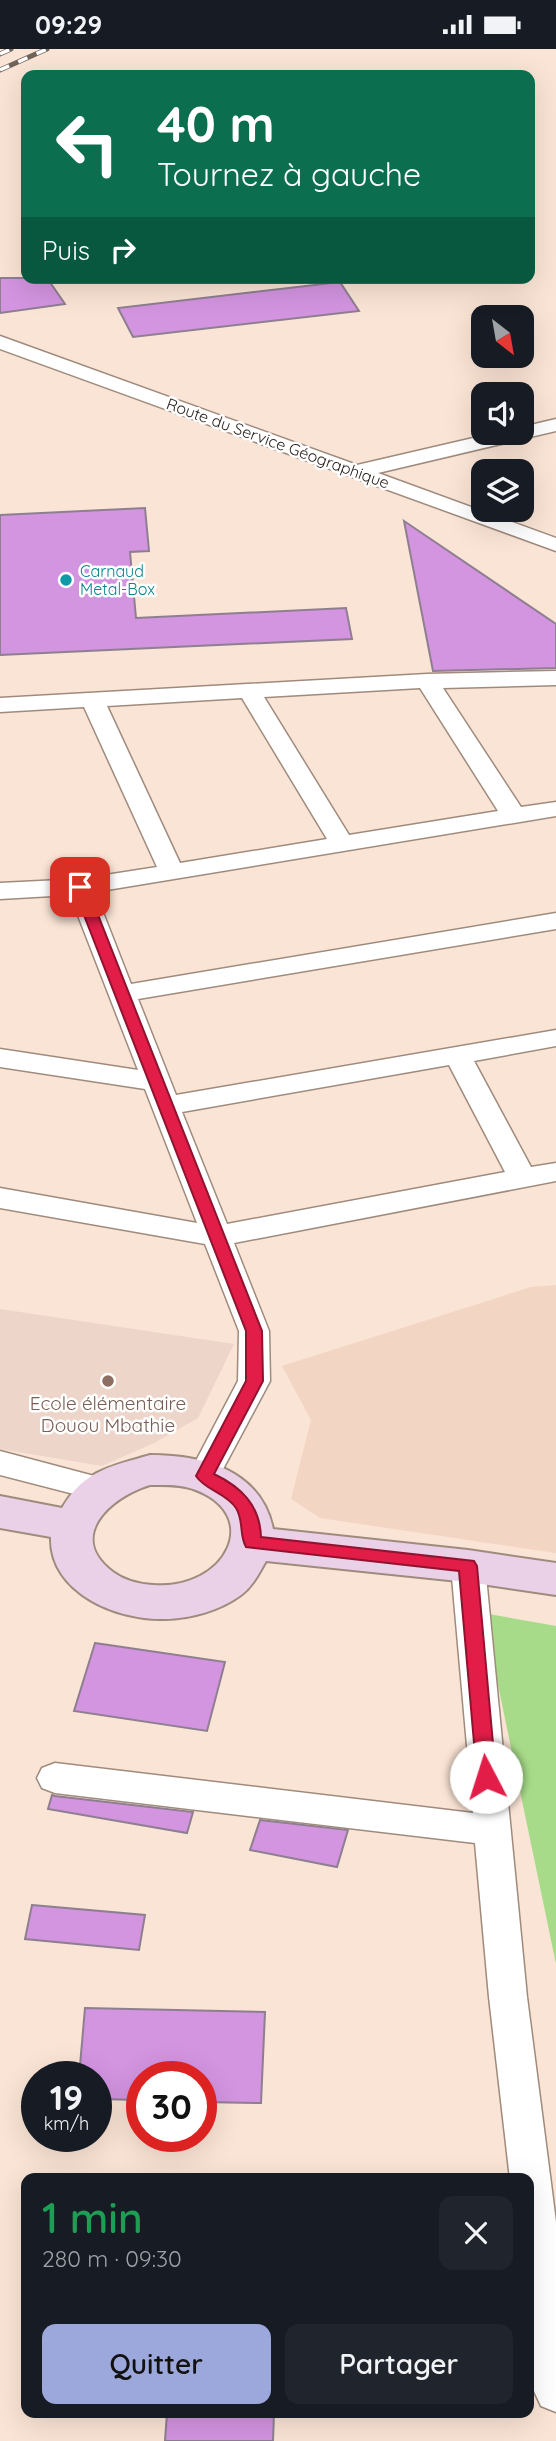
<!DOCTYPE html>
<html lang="fr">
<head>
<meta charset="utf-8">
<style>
	body { margin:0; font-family:Quicksand,sans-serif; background:#20242c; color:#f1f3f6; height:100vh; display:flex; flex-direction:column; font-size:26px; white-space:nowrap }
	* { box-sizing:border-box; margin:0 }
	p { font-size:23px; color:#9ea1a6 }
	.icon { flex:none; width:38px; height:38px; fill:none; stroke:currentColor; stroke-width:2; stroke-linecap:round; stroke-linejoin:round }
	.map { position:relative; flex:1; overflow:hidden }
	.side { position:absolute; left:21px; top:2124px; width:513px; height:245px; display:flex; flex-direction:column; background:#171b24; border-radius:14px; box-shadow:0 7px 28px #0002 }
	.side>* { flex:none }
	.hud { position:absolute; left:21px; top:21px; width:514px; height:214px; border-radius:14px; box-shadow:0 7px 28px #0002; background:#0b6e4f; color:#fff; overflow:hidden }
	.needle { width:46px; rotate:149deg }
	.tools { position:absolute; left:471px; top:256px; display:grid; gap:14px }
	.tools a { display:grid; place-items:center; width:63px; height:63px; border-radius:14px; background:#171b24; box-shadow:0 7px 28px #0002; font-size:35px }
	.speed { position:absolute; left:21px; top:2012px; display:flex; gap:14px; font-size:35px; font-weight:700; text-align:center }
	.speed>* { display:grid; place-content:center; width:91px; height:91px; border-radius:50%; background:#171b24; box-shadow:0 7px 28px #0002; line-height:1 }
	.speed small { font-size:18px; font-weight:400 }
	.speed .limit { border:10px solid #d22; background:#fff; color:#111 }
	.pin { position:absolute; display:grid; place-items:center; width:60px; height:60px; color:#fff; margin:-30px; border-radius:14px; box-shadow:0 4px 10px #0006 }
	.me { position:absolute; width:77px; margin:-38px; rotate:355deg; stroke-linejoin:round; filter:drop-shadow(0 0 5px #0008) }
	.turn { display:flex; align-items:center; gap:24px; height:147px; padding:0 21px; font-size:32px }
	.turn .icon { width:91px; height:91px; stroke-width:2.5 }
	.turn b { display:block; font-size:49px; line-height:60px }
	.then { display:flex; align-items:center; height:66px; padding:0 21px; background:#0003; gap:14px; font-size:26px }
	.round { display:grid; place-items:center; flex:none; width:74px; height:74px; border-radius:14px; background:#20242c }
	.headline { display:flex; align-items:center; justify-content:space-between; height:119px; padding:0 21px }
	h1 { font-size:42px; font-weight:600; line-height:52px; color:#1e9e55 }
	.action { display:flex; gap:14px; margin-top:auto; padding:14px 21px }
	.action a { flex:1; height:80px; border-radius:14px; background:#9ca7dc; color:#111; font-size:28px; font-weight:600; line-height:80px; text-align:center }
	.action a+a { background:#20242c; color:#f1f3f6 }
	.status { display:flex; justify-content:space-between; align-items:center; height:49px; padding:0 35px; background:#171b24; direction:ltr }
	.status svg { height:19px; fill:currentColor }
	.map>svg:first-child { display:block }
	.built { fill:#f2d5c2 }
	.education { fill:#edd5ca }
	.green { fill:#a7db89 }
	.building { fill:#d394e0; stroke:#8e7f90; stroke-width:2 }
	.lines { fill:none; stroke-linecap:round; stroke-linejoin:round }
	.street-casing { stroke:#9f8b7d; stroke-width:3 }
	.secondary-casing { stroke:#9f8b7d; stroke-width:4 }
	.street { fill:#fff; fill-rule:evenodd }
	.secondary { fill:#ebd1e8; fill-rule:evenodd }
	.rail-casing { stroke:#71645b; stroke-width:5 }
	.rail { stroke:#fff; stroke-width:3.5; stroke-dasharray:10; stroke-linecap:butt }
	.route { fill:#e11d48; stroke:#92132f; stroke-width:2 }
	.culture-dot { fill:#0f9aa8; stroke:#fff; stroke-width:2.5 }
	.education-dot { fill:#8d6e63; stroke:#fff; stroke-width:2.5 }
	.labels { text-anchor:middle; stroke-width:5; stroke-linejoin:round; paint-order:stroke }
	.far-street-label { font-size:16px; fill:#241c17; stroke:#fff }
	.far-culture-label { font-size:16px; fill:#0d838f; stroke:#fff; text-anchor:start }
	.education-label { font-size:19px; fill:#785e54; stroke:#fff }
</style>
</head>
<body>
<div class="status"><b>09:29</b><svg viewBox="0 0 49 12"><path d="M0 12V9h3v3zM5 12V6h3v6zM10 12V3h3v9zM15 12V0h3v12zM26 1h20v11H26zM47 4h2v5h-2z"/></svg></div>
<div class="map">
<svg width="556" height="2392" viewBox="0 0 556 2392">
	<rect width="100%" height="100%" fill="#fae4d5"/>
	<path class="built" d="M556,1236V1504L320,1469L291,1450L311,1371L282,1317L531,1238Z"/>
	<path class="education" d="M0,1260L234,1295L198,1369L154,1394L102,1417L0,1400Z"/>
	<path class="green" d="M483,1564L556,1577V1915Z"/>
	<path class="building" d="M0,229H47L65,255L0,264Z
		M340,233L359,262L133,288L118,259Z
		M145,459L149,502L130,503L136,569L346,559L352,590L0,606V466Z
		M404,472L556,575V619L433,622Z
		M95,1594L225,1613L207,1682L74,1662Z
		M52,1746L55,1747L193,1763L187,1784L48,1760Z
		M260,1771L348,1781L337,1818L250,1801Z
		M32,1856L145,1866L139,1901L25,1890Z
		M85,1959L265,1963L261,2054L201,2053V2028H142V2051L96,2050V2028H79Z
		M167,2364H274L273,2392H165Z"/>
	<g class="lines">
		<defs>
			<path id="street" d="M0,287L357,416L499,383H522V378L556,370V382L378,424L556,489V502L0,300Z
				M556,622V636L443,639L521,758L556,753V767L95,843L131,935L556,864V880L138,950L176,1046L556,981V997L474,1012L531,1118L556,1114V1132L234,1194L269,1282L270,1332L215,1435L204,1439L193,1435L188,1427L238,1332L239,1282L205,1195L0,1159V1139L197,1174L145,1040L0,1018V1000L138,1021L70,846L0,850V834L80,830L157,818L84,658L0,663V649L427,625ZM420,639L498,762L349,786L264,648ZM242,649L327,790L180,814L107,657ZM449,1016L505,1123L227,1175L182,1063Z
				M0,1402L113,1432L117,1440L113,1448L101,1452L0,1426Z
				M468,1504L480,1508L485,1517L527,1948L556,2173V2363L541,2357L534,2342L528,2291V2130H510L489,1948L475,1794L55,1744L42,1739L37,1729L42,1719L55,1714L473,1764L451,1517L456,1508Z"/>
			<path id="secondary" d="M150,1406C203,1406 261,1421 273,1480L468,1501L556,1514V1546L468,1533L266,1512C259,1524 253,1537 241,1546C221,1561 190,1570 165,1570C118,1572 49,1544 51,1488L0,1479V1447L62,1459C84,1421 112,1417 150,1406ZM150,1436C164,1436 180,1435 193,1440C265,1465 226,1542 153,1536C139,1535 125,1532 113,1523C66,1488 110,1448 150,1436Z"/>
		</defs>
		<use href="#street" class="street-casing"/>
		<use href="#secondary" class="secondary-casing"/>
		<use href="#street" class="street"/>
		<use href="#secondary" class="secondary"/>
		<defs>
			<path id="rail" d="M0,5L11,0
				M0,21L47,0"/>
		</defs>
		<use href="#rail" class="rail-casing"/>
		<use href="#rail" class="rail"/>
	</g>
	<path class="route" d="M80,834L87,838L262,1282L263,1332L214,1425C241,1438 260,1456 261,1488L474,1512L477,1517L496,1728L493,1733L486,1736L480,1733L477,1728L459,1522L246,1498C239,1486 244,1472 236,1459C226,1444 205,1441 196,1427L246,1332V1282L73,838Z"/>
	<circle class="culture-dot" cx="66" cy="531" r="7"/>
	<circle class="education-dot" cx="108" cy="1332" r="7"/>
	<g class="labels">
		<g class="far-street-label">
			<text transform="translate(278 394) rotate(20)" y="6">Route du Service Géographique</text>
		</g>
		<g class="far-culture-label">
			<text x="80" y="528">Carnaud<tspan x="80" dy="18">Metal-Box</tspan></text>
		</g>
		<g class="education-label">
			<text x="108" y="1361">Ecole élémentaire<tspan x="108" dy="22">Douou Mbathie</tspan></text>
		</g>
	</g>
</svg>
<div class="tools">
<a><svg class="needle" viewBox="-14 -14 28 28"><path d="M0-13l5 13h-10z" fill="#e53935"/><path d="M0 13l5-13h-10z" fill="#9ea1a6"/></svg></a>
<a><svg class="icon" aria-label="sound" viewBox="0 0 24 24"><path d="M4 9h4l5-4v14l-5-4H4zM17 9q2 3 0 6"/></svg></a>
<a><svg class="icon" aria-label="layers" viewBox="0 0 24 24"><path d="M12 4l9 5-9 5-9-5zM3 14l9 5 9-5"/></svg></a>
</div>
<div class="speed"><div>19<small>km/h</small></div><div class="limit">30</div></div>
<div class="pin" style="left:80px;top:838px;background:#d93025"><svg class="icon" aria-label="arrive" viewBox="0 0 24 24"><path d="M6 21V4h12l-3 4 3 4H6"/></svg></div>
<svg class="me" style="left:486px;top:1728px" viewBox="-20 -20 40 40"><circle r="19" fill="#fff"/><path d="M0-13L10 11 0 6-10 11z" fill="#e11d48"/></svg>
<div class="hud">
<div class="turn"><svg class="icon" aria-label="left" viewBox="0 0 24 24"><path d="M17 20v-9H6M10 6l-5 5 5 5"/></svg><div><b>40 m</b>Tournez à gauche</div></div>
<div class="then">Puis<svg class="icon" aria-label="right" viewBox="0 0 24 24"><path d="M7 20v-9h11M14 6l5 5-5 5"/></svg></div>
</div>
<section class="side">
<div class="headline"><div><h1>1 min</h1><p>280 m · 09:30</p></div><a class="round"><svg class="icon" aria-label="close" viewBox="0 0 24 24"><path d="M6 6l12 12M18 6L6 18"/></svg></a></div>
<div class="action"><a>Quitter</a><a>Partager</a></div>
</section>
</div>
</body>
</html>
